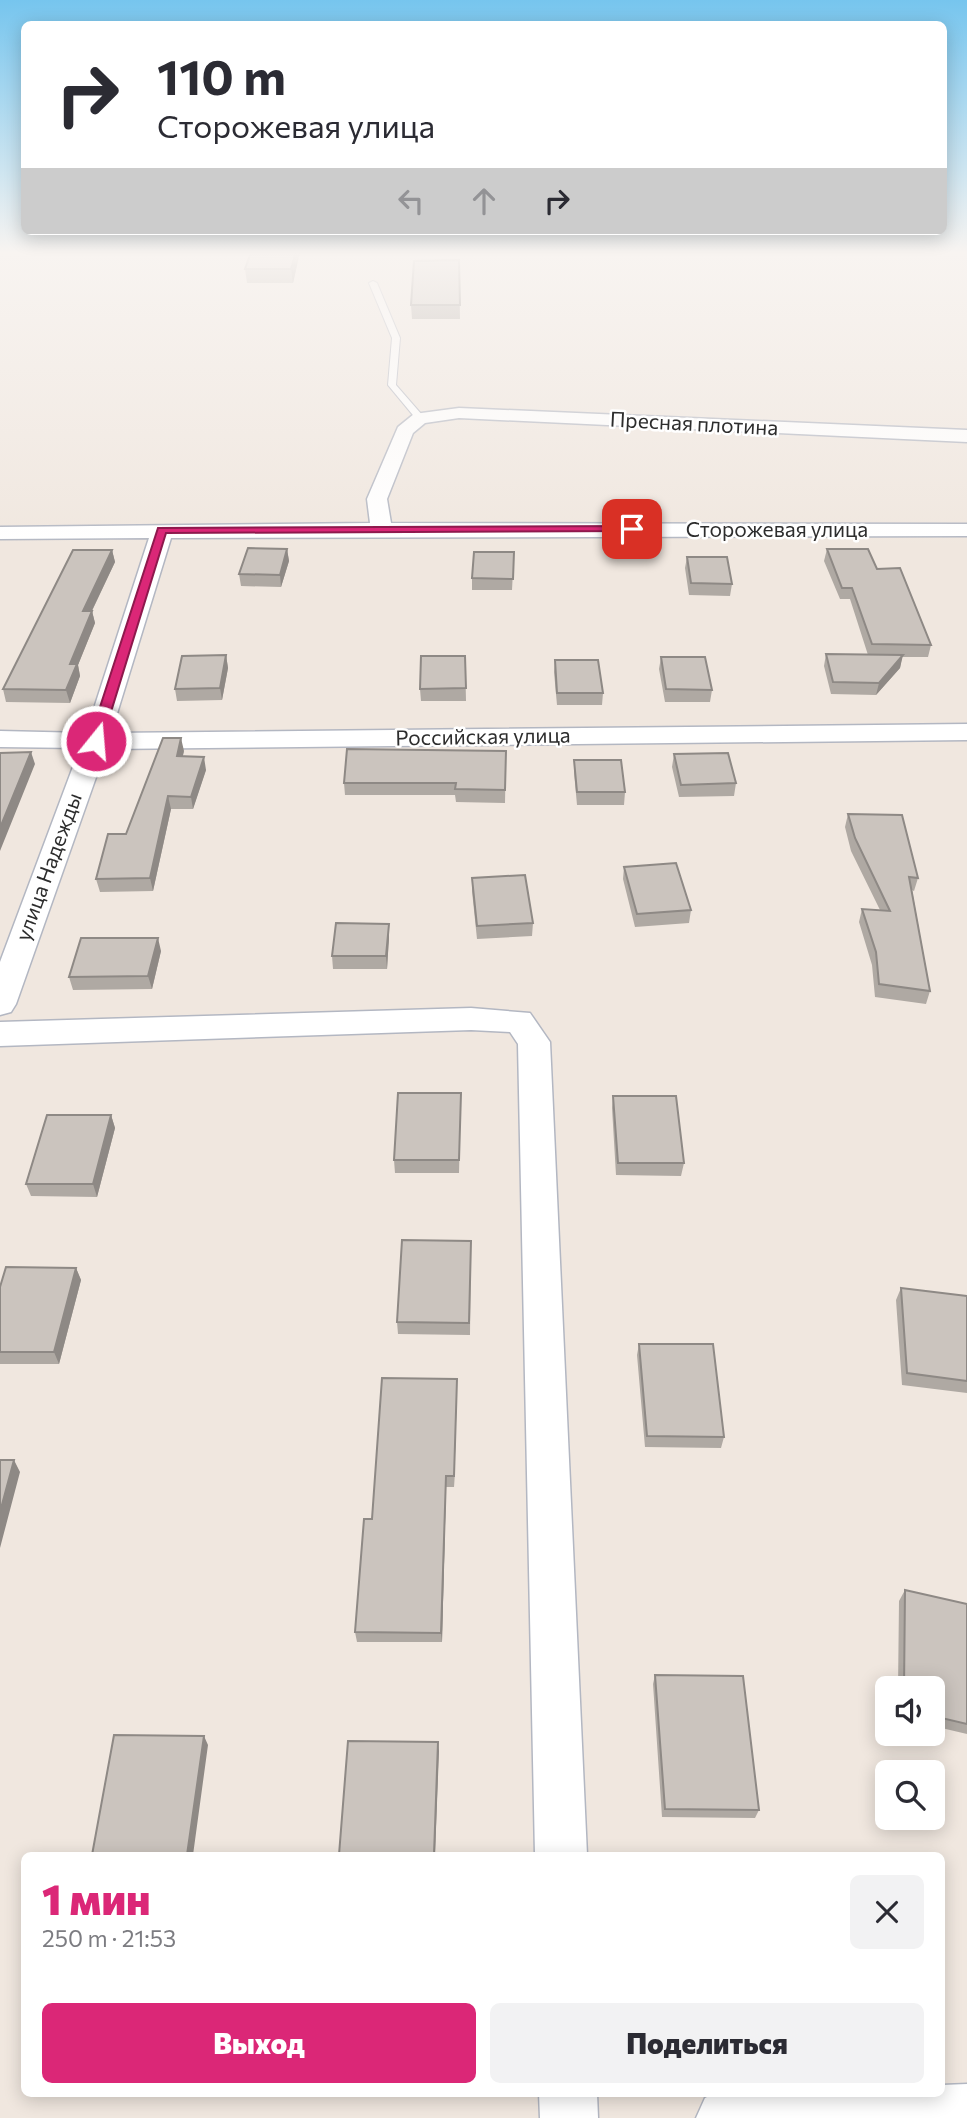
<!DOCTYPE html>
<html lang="ru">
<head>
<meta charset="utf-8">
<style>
	body { margin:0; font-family:Commissioner,sans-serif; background:#f2f2f3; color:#2b2b33; height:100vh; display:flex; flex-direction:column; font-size:26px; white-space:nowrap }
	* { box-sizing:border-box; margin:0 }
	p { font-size:23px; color:#7c7c81 }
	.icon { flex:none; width:38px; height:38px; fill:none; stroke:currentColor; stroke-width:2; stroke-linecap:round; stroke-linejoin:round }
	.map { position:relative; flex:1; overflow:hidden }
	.drawer { position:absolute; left:21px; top:1852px; width:924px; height:245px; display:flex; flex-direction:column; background:#fff; border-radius:10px; box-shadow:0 4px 18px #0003 }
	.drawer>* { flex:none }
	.guide { position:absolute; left:21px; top:21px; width:926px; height:214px; border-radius:10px; box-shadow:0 4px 18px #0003; background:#fff; color:#2b2b33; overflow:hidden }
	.tools { position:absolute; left:875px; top:1676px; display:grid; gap:14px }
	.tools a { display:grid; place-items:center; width:70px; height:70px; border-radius:10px; background:#fff; box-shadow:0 4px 18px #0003; font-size:35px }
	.pin { position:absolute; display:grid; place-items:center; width:60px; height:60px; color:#fff; margin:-30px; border-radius:14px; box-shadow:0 4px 10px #0006 }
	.me { position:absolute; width:77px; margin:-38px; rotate:17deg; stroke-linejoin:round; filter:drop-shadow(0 0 5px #0008) }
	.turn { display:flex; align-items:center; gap:24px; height:147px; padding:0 21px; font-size:32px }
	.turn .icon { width:91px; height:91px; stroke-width:2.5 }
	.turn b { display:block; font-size:49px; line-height:60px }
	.lanes { display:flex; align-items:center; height:66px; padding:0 21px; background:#0003; justify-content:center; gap:35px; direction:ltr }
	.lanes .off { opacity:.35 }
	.round { display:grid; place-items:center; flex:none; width:74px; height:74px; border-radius:10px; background:#f2f2f3 }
	.overview { display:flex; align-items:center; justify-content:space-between; height:119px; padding:0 21px }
	h1 { font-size:42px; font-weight:800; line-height:52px; color:#db2777 }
	.primary-button { display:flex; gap:14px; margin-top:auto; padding:14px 21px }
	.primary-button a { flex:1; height:80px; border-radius:10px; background:#db2777; color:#fff; font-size:28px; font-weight:800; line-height:80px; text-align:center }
	.primary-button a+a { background:#f2f2f3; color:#2b2b33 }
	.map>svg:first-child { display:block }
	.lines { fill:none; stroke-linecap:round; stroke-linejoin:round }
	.service-casing { stroke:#b3b7c2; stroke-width:2 }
	.minor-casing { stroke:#b3b7c2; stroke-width:3 }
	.service { fill:#fff; fill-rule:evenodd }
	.minor { fill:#fff; fill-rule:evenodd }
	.wall { fill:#afa9a3 }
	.shaded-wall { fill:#8e8985 }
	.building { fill:#cbc4be; stroke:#8e8985; stroke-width:2 }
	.route { fill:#db2777; stroke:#8e194d; stroke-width:2 }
	.labels { text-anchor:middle; stroke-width:5; stroke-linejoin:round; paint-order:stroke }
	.far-street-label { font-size:21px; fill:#2d2d2d; stroke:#fff }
</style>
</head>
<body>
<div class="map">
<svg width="967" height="2118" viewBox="0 0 967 2118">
	<rect width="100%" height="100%" fill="#f0e7df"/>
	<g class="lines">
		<defs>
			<path id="service" d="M373,281L377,283L400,338L396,385L423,416V420H417L388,385L392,338L369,283Z"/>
			<path id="minor" d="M459,408L967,430V442L459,418L425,423L413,433L387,499L391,523L967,524V536L171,538L111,733L967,724V740L106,749L16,1004L11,1012L0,1015V962L80,748L0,747V731L86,733L149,538L0,539V527L370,523L367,499L398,427L414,414Z
				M471,1008L530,1013L550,1042L587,1855H535L518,1044L510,1032L471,1030L0,1046V1022Z
				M967,2084V2118H696L705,2098L715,2093H942V2085Z
				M539,2093H597L598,2118H540Z"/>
		</defs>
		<use href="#service" class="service-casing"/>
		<use href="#minor" class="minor-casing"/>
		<use href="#service" class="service"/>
		<use href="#minor" class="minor"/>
	</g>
	<path class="wall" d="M251,252H300L293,283H247L245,269Z
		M459,260L460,319H412L411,305Z
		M287,549L289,561L281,587L241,586L239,574Z
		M827,549L877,569L931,645L928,657H902L900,668L876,695L831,694L824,666L826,654L868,655L850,599H840L824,561Z
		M112,550L115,562L92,611L95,623L78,665L80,676L70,703L6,702L3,689Z
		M514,552L512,590H472V578Z
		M687,557L732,584L730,596L689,595L685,568Z
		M226,655L228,668L222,700L177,701L175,689Z
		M465,656L466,701H421L420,689Z
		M661,657L712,690L710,702H665L659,669Z
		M555,660L603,693L602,705H557L554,672Z
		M184,751L182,757L206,770L193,809H171L153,891L100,892L96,879Z
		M506,751L505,803L456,802L455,795H345L344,783Z
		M674,754L736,783L734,796L679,797L672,767Z
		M574,760L625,792L624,805H577L574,772Z
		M848,814L918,878L914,891L912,890L930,991L926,1004L875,997L872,965L859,922L862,909L880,910L851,851L845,827Z
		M624,867L691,910L689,923L635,927L623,879Z
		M472,878L533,923L532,936L477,939L472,891Z
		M389,924V937L387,969H333L332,956Z
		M161,951L152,989L73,990L69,977Z
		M461,1093L459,1173H395L394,1160Z
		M613,1096L684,1163L681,1176L616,1175L612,1108Z
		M111,1115L115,1128L97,1197L31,1196L26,1184Z
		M471,1241L470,1335L398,1334L397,1322Z
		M76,1268L81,1280L59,1364H0V1287Z
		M901,1288L967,1296V1393L902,1385L896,1300Z
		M639,1344L724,1437L721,1448L645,1447L637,1355Z
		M457,1379L454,1487H446L442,1642H357L355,1632L372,1519Z
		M905,1590L967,1604V1734L933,1726V1689H898L899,1601Z
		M655,1675L759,1810L755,1818L662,1817L653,1684Z"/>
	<path class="shaded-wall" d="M296,252H300L293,283L291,269Z
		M287,549L289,561L281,587L280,575Z
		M112,550L115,562L86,623L83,611Z
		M92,611L95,623L78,665L80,676L70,703L66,690L70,664Z
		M226,655L228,668L222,700L220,688Z
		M903,655L900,668L876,695L879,683Z
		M181,738L184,751L180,769L177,756Z
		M31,752L35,764L0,851V828Z
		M204,757L206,770L193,809L191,797Z
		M168,796L171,809L153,891L150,878Z
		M389,924V937L387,969L386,956Z
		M158,938L161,951L152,989L148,976Z
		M111,1115L115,1128L97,1197L93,1184Z
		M76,1268L81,1280L59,1364L54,1352Z
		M457,1379V1390L454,1487V1476Z
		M14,1460L20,1472L0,1548V1512Z
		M446,1476V1487L442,1642L441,1633Z
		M204,1736L208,1745L193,1855H187Z
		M438,1742L439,1751L435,1855H434Z"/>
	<path class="building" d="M251,252H296L291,269H245Z
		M459,260L460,305H411L414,261Z
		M248,548L287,549L280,575L239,574Z
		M827,549H868L877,569L900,568L931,645L872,644L852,588H842Z
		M73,550H112L83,611H92L70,664H77L66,690L3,689Z
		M474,552H514L513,579L472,578Z
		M687,557H727L732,584L691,583Z
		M826,654L903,655L879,683L833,682Z
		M226,655L220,688L175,689L182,656Z
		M421,656H465L466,688L420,689Z
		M661,657H705L712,690L666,689Z
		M555,660H598L603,693H557Z
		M163,738H181L177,756L204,757L191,797L168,796L150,878L96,879L108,834H126Z
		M347,749L506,751L505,790L455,789L456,783H344Z
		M31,752L0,828V753Z
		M728,753L736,783L681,785L674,754Z
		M574,760H621L625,792H577Z
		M848,814L902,815L918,878L909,877L930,991L879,984L876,952L862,909L890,911L855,838Z
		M676,863L691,910L637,914L624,867Z
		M525,875L533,923L477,926L472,878Z
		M336,923L389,924L386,956H332Z
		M81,938H158L148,976L69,977Z
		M398,1093H461L459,1160H394Z
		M613,1096H676L684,1163H618Z
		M47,1115H111L93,1184H26Z
		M402,1240L471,1241L469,1323L397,1322Z
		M6,1267L76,1268L54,1352H0V1287Z
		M901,1288L967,1296V1381L907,1373Z
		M639,1344H713L724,1437L647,1436Z
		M382,1378L457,1379L454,1476H446L441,1633L355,1632L364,1519H372Z
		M0,1460H14L0,1512Z
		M905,1590L967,1604V1724L933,1716V1689H904Z
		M655,1675L743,1676L759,1810L665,1809Z
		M114,1735L204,1736L187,1855H92Z
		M348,1741L438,1742L434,1855H339Z"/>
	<linearGradient id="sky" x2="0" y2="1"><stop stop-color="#76c5ee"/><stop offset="0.46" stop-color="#f8f4f1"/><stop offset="1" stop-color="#f8f4f1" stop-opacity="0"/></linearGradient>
	<rect width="967" height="549" fill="url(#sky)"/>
	<path class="route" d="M632,526L636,531L166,533L102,741L96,745L89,741L158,528Z"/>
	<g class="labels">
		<g class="far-street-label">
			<text transform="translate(694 424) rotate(3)" y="7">Пресная плотина</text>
			<text x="777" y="537">Сторожевая улица</text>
			<text transform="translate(483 737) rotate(-1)" y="7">Российская улица</text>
			<text transform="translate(49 867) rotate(-70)" y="7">улица Надежды</text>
		</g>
	</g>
</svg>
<div class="tools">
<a><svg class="icon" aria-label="sound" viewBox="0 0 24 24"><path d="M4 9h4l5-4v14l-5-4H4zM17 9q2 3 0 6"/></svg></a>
<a><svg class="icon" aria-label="search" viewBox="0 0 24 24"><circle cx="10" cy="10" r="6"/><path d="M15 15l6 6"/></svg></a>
</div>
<div class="pin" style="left:632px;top:529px;background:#d93025"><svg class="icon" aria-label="arrive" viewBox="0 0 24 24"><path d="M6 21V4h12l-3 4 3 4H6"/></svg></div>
<svg class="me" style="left:96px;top:741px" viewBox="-20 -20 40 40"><circle r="17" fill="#db2777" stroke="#fff" stroke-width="3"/><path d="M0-11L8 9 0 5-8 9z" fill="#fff"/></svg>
<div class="guide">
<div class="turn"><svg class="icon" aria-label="right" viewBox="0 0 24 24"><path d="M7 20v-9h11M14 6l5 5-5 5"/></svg><div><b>110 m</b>Сторожевая улица</div></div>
<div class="lanes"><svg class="icon off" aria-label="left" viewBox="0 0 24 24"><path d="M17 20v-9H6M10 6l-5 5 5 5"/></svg><svg class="icon off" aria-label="ahead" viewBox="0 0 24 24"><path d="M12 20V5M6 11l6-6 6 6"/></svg><svg class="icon" aria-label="right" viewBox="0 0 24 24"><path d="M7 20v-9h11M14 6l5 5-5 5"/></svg></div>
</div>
<section class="drawer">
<div class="overview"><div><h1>1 мин</h1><p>250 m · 21:53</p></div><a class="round"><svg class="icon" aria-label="close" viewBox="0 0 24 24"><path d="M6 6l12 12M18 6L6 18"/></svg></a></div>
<div class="primary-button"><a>Выход</a><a>Поделиться</a></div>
</section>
</div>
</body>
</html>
